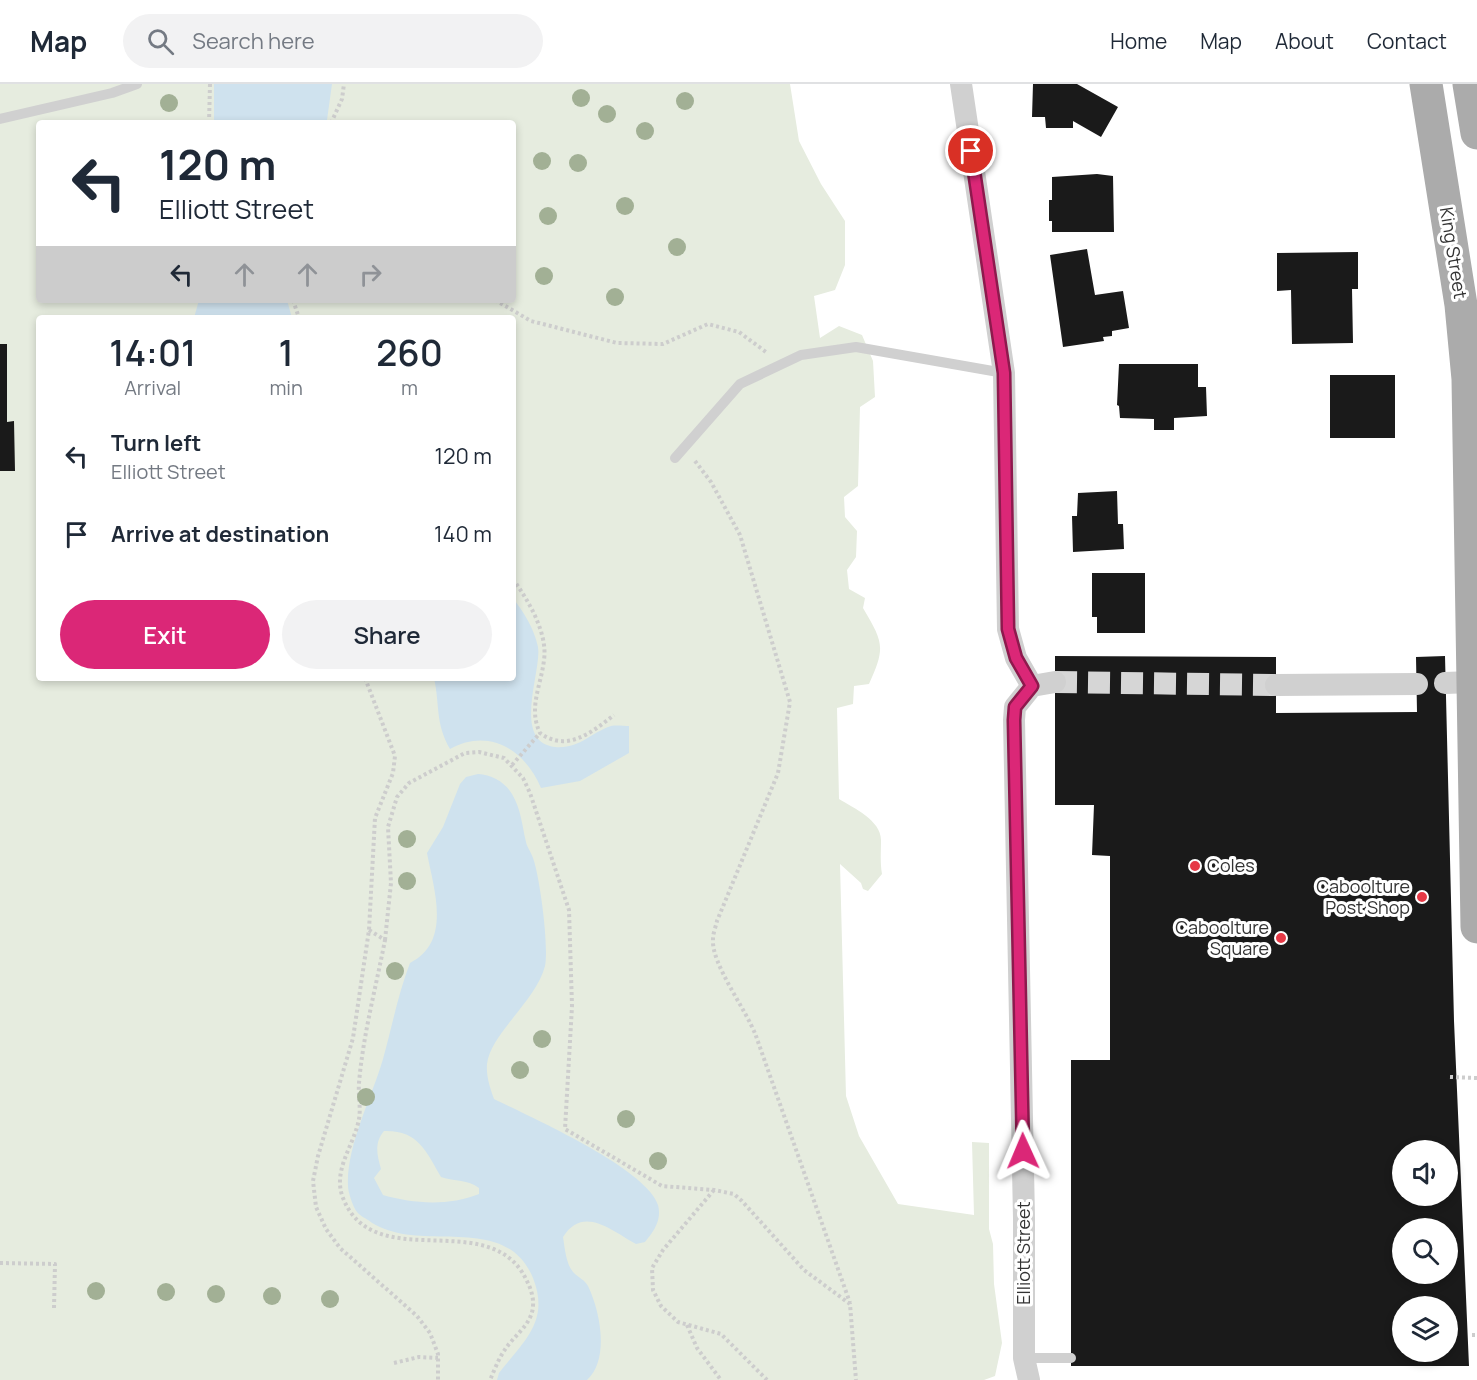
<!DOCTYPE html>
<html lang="en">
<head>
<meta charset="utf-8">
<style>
	body { margin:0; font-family:Manrope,sans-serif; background:#f2f2f3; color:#1f2937; height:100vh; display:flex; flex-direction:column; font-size:22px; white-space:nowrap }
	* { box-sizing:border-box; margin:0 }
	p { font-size:20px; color:#747a83 }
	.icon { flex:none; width:33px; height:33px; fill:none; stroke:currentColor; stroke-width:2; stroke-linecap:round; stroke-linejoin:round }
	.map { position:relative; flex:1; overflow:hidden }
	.drawer { position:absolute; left:36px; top:231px; width:480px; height:366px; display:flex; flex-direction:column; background:#fff; border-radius:6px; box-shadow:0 3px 9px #0003 }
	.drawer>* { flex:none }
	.top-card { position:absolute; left:36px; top:36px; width:480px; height:183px; border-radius:6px; box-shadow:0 3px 9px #0003; background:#fff; color:#1f2937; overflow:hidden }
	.controls { position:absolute; left:1392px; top:1056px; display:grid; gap:12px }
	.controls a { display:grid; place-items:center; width:66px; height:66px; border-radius:50%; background:#fff; box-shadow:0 3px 9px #0003; font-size:30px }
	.pin { position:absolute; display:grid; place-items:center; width:51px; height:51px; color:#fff; margin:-26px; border:3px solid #fff; border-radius:50%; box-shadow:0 2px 6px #0007 }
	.me { position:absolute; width:66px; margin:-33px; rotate:359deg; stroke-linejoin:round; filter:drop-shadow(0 0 4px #0008) }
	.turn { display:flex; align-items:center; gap:21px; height:126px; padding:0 24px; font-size:27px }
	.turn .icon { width:78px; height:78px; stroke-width:2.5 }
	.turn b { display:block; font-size:42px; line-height:51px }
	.lanes { display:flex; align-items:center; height:57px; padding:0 24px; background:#0003; justify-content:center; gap:30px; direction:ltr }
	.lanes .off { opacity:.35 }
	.eta { display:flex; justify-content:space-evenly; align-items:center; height:102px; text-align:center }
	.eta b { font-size:36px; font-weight:600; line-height:42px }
	.primary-button { display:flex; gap:12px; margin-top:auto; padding:12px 24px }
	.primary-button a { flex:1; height:69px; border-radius:36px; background:#db2777; color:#fff; font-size:24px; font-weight:600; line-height:69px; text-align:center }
	.primary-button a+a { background:#f2f2f3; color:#1f2937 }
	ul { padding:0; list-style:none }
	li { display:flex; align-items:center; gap:18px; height:78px; padding:0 24px }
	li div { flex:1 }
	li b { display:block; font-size:22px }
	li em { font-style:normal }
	header { display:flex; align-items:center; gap:36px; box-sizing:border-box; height:84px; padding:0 30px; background:#fff; border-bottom:2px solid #e0e1e3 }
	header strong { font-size:28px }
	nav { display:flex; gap:33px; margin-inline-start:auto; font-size:21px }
	.search { width:420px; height:54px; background:#f2f2f3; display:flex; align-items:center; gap:15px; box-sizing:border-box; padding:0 21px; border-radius:33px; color:#747a83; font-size:22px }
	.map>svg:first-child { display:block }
	.green { fill:#e6ecdf; fill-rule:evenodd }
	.water { fill:#cfe2ee; fill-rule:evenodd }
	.building { fill:#1a1a1a; fill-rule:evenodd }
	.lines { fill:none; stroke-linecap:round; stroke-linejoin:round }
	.street-tunnel { stroke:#d6d6d6; stroke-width:22; stroke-dasharray:22 11; stroke-linecap:butt }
	.path { stroke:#cdcdcd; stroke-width:4; stroke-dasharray:3 3; stroke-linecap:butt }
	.lane { stroke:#d0d0d0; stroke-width:10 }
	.street { stroke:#d0d0d0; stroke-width:22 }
	.primary { stroke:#ababab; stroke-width:33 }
	.tree { fill:#a2b095 }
	.route-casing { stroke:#8e194d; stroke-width:15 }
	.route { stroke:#db2777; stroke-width:10 }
	.poi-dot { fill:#e63946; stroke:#fff; stroke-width:2 }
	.labels { text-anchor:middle; stroke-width:6; stroke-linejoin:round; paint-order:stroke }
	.street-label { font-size:18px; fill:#333; stroke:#fff }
	.poi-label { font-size:18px; fill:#333; stroke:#fff; text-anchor:end }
</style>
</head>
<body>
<header>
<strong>Map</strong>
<div class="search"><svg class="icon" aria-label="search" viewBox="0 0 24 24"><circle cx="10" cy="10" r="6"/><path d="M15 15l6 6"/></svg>Search here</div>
<nav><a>Home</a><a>Map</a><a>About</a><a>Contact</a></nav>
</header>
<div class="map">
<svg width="1477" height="1296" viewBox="0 0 1477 1296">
	<rect width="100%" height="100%" fill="#fff"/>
	<path class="green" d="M0,0H790L799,57L821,100L845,137V181L835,206L814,212L820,254L839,242L862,251L873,277L875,313L860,323L858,402L844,413L845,433L857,447L856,473L847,486L849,505L865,514L863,524C883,558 886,563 869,600L854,602L853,620L837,624L839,715C854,724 882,737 881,757C881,769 880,778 882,790L868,807L863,805L861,799L840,780L846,1012L859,1052L898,1120L974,1131L972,1058L989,1059V1145L993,1160L994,1200L1002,1259L995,1292L984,1296H0ZM39,39H513V216H39ZM39,234H513V594H39Z"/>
	<path class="water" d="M214,0H332L327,36L326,39H214Z
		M199,216H287L292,234H194Z
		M513,514C524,529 534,544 538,563C542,587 511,658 555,663C580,665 590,649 611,642C616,641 624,642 629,642V669L580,697L541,704C525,666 489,643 450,665C435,639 440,621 434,594H513Z
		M478,690C492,691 505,698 512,710C521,725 522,741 526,758C527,763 531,768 533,774C540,793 549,863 545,882C536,917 491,949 487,980C486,992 490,1004 494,1015C530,1033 646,1084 658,1121C662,1136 654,1147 645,1158L636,1160C611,1146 583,1121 563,1153C565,1165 566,1181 574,1189C579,1194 585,1196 588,1202C600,1227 610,1275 587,1296H497L499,1289C524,1257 550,1237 533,1194C504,1125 418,1173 368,1136C365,1134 359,1131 357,1128C353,1123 348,1108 348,1102C346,1063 372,1013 383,975C392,943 398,910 410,879C452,858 434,806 427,769L443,743L460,700L466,693ZM384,1047C418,1046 426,1067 441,1093C455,1098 468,1095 479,1104V1110C449,1122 414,1120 383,1111L374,1094L381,1085C377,1071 374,1059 384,1047Z"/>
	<path class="building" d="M1033,0H1077L1118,23L1101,53L1073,37V44H1046L1045,33H1032Z
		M1097,90L1113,92L1114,148H1052V137H1049V116H1052V93Z
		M1087,165L1095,211L1123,207L1129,244L1112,247V252L1103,253L1104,257L1063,263L1050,171Z
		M1358,168V205H1352L1353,259L1292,260L1291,206L1277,207V169Z
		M0,260H7V338L14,337L15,387H0Z
		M1119,280H1198V303H1206L1207,332L1174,334V346H1154V335L1120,334L1119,322L1117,321Z
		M1330,291H1395V354H1330Z
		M1117,407L1118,440H1123L1124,465L1073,468L1072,432H1077L1078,409Z
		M1092,489H1145V549H1097V533H1092Z
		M1055,572L1276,573V629L1417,628L1416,573L1445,572L1454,937L1469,1282H1071V976H1110V772L1092,771L1094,721H1055ZM1402,1066H1448V1112H1402ZM1402,1144H1448V1190H1402ZM1402,1222H1448V1268H1402Z"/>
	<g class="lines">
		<path class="street-tunnel" d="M1055,598L1276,601"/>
		<path class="path" d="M209,39L210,0
			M331,39L342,15L344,0
			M293,216L299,234
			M495,216L531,237L617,259L663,260L708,240L739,248L766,268
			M695,377L711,398L740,451L790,618L778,689L717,837C716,842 713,849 713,855C711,880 746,925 756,952L850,1219
			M513,495C528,516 548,549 544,576C541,602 528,624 540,649C567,669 592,648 614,631
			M365,594L395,672L393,689L375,734L369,846L353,954L318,1072L313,1097L316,1123L326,1145L340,1164L417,1232L430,1249L438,1270V1296
			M512,681L540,649
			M369,846L385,856C376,903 363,951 359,999C358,1011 361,1024 359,1035C354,1062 332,1086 343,1114C373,1190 481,1126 522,1188C528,1198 534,1210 533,1222C532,1241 513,1252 504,1267C498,1276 494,1287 490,1296
			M385,856L391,799L388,743L397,713L409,699L465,669L479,668L504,674L523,694L530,709L569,826L572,922L565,1045L662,1102L714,1106L734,1110L742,1117L804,1186L850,1220L856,1296
			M1450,993L1477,994
			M714,1106L663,1166L652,1184L653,1206L661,1222L678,1238L721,1250L767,1296
			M0,1179L55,1180L54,1224
			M687,1241L697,1264L721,1296
			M1472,1251H1477
			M394,1279L419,1273L438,1274"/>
		<path class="lane" d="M0,35L112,9L137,0
			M675,374L740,300L801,271L856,263L1004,289
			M1024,1274H1071"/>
		<path class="street" d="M961,0L1004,289L1008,545L1016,574L1032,602
			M1445,599L1472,598
			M1276,601L1417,600
			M1029,1296L1024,1274V1134L1014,636L1015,623L1032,602L1055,598"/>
		<path class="primary" d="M1426,0L1461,221L1468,295L1477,843
			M1469,0L1477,49"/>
	</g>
	<g class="tree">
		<circle cx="581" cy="14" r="9"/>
		<circle cx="685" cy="17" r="9"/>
		<circle cx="169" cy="19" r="9"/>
		<circle cx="607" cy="30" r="9"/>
		<circle cx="645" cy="47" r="9"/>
		<circle cx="542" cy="77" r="9"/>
		<circle cx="578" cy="79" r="9"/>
		<circle cx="625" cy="122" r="9"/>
		<circle cx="548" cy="132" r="9"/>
		<circle cx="677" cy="163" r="9"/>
		<circle cx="544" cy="192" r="9"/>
		<circle cx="615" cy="213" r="9"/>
		<circle cx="407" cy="755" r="9"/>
		<circle cx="407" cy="797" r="9"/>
		<circle cx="395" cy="887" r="9"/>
		<circle cx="542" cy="955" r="9"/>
		<circle cx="520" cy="986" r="9"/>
		<circle cx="366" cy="1013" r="9"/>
		<circle cx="626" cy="1035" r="9"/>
		<circle cx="658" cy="1077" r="9"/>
		<circle cx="96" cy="1207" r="9"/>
		<circle cx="166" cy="1208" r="9"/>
		<circle cx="216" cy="1210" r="9"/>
		<circle cx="272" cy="1212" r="9"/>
		<circle cx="330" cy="1215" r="9"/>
	</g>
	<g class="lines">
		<defs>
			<path id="route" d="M971,67L1004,289L1008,545L1016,574L1032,602L1015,623L1014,636L1023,1067"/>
		</defs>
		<use href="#route" class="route-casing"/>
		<use href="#route" class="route"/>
	</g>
	<g class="poi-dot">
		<circle cx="1195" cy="782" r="6"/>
		<circle cx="1422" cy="813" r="6"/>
		<circle cx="1281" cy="854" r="6"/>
	</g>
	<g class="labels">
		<g class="street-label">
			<text transform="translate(1453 169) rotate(81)" y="6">King Street</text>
			<text transform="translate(1024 1169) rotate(-90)" y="6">Elliott Street</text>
		</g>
		<g class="poi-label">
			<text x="1207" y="788" text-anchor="start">Coles</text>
			<text x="1410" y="809">Caboolture<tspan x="1410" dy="21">Post Shop</tspan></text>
			<text x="1269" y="850">Caboolture<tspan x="1269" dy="21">Square</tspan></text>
		</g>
	</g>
</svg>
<div class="controls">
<a><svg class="icon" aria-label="sound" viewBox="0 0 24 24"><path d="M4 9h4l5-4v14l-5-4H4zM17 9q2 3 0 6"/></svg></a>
<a><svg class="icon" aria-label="search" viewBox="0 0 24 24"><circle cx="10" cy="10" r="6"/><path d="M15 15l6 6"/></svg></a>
<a><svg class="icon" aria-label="layers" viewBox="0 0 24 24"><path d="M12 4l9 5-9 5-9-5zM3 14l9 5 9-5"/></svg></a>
</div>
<div class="pin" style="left:971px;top:67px;background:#d93025"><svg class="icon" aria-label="arrive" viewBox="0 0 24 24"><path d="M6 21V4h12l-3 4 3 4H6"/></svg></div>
<svg class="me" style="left:1023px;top:1067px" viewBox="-20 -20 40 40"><path d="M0-17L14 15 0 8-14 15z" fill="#db2777" stroke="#fff" stroke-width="4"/></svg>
<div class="top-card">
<div class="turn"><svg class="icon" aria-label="left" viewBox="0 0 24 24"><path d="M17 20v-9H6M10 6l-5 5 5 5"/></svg><div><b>120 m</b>Elliott Street</div></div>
<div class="lanes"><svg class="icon" aria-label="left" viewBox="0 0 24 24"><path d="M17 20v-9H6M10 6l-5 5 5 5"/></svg><svg class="icon off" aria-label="ahead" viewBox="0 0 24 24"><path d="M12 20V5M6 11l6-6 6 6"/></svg><svg class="icon off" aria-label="ahead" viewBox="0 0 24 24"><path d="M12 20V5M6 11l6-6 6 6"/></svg><svg class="icon off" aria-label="right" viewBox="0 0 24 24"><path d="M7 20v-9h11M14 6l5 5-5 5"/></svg></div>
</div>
<section class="drawer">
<div class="eta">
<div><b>14:01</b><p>Arrival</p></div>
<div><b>1</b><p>min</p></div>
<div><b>260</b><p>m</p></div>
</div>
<ul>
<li><svg class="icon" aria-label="left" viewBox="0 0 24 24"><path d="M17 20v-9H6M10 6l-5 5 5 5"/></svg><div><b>Turn left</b><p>Elliott Street</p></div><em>120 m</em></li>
<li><svg class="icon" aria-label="arrive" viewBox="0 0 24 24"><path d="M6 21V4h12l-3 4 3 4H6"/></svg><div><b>Arrive at destination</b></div><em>140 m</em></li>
</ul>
<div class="primary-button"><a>Exit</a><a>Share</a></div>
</section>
</div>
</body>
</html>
